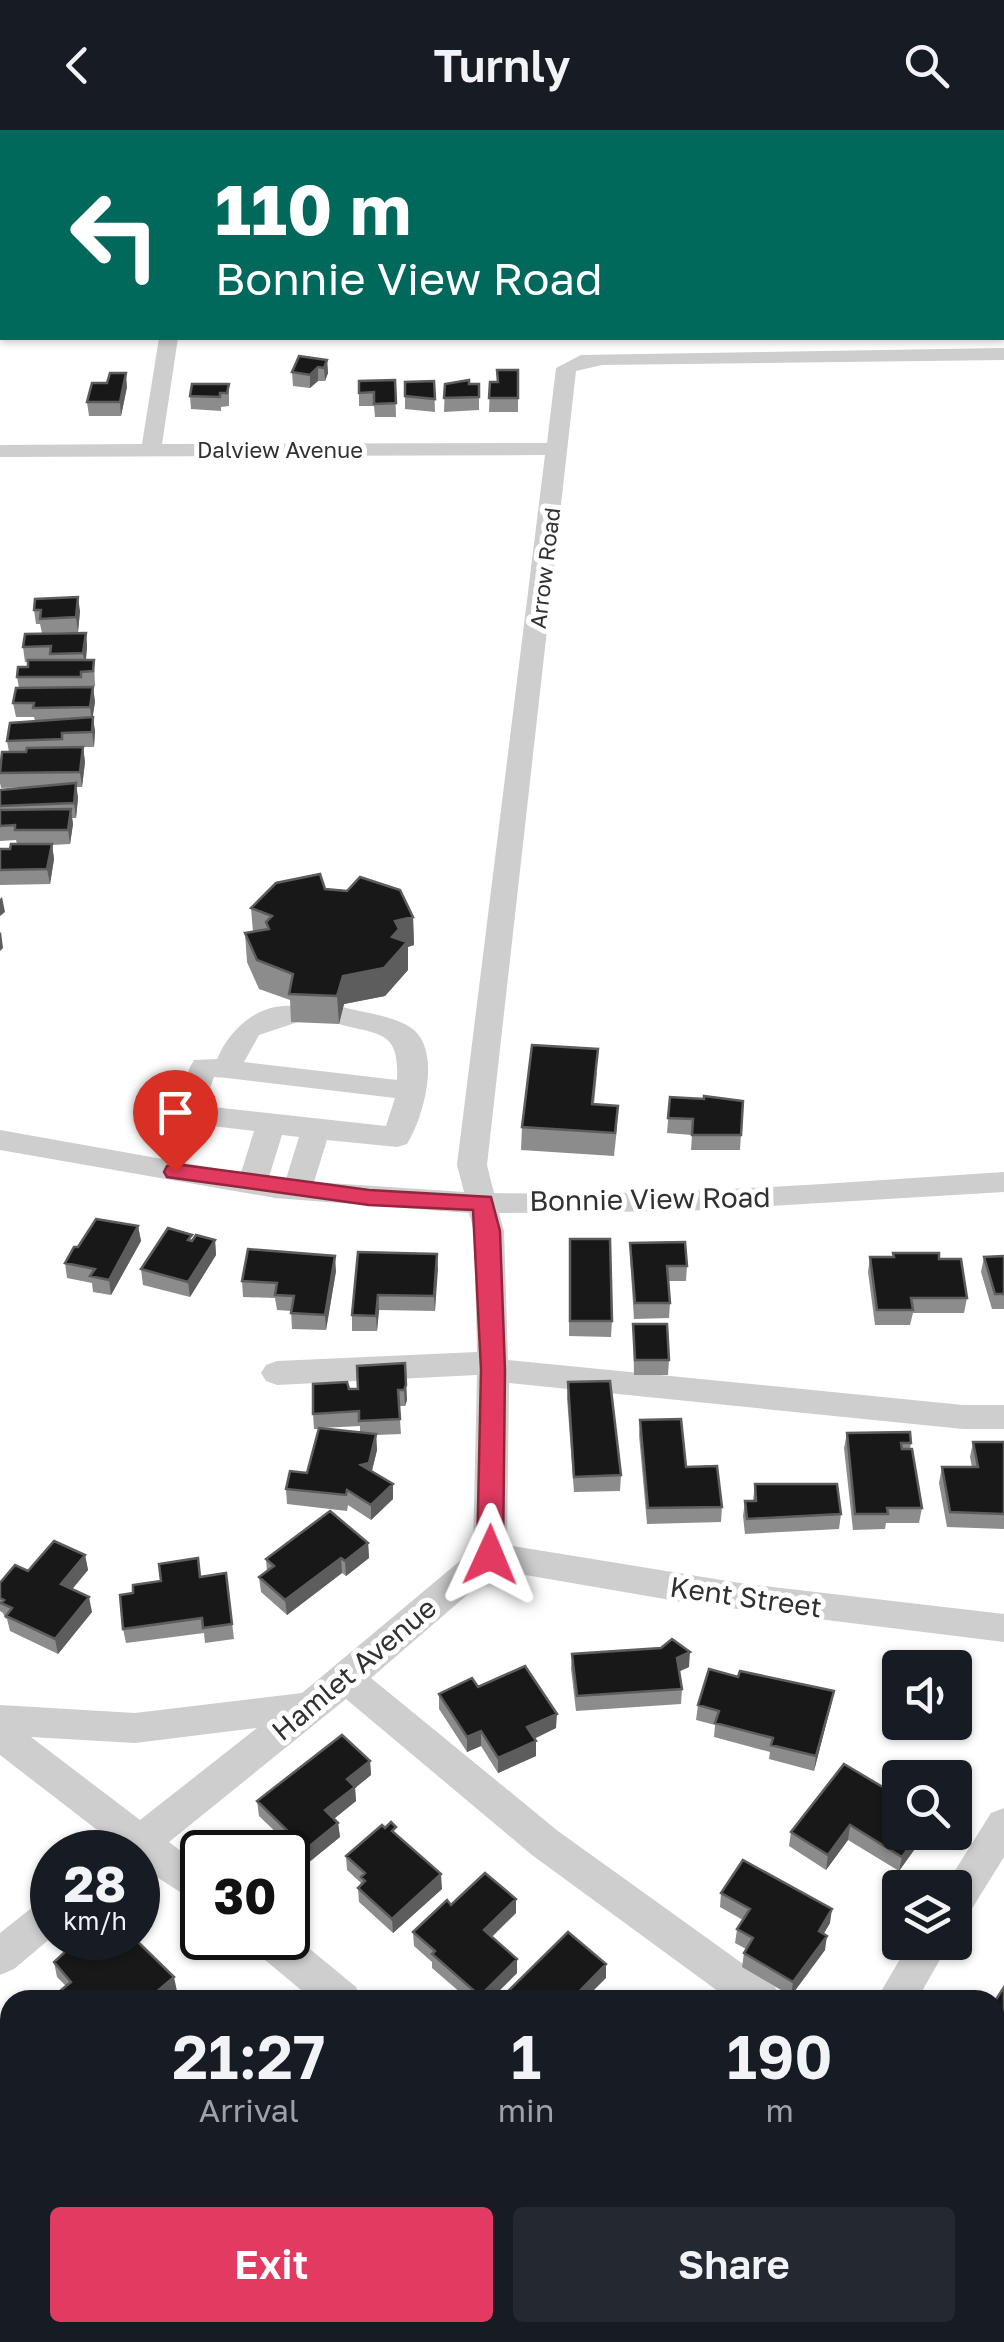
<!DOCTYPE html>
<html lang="en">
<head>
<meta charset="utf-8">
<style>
	body { margin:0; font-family:"Golos Text",sans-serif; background:#242831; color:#f1f3f6; height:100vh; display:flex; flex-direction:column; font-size:38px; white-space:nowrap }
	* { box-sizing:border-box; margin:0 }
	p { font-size:32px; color:#9ea1a6 }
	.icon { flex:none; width:55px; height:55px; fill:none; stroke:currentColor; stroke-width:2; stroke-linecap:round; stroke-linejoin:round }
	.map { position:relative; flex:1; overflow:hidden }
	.panel { position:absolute; left:0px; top:1860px; width:1005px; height:352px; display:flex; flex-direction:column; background:#171b24; border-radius:30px 30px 0 0; box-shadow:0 2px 8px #0004 }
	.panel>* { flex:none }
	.hud { position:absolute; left:0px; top:0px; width:1005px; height:210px; box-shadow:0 2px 8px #0004; background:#00695c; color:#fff; overflow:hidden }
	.controls { position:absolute; left:882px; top:1520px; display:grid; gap:20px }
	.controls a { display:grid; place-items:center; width:90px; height:90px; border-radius:10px; background:#171b24; box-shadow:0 2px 8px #0004; font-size:50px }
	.speed { position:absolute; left:30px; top:1700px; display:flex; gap:20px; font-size:50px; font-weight:700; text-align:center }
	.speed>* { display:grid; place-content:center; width:130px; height:130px; border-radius:50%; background:#171b24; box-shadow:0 2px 8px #0004; line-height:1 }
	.speed small { font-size:25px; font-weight:400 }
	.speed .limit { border:5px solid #111; border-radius:15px; background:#fff; color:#111 }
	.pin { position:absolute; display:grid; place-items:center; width:85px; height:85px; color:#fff; margin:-102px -42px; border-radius:50% 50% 50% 0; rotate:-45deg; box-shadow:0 0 10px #0007 }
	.pin .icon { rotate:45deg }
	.me { position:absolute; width:110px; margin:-55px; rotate:1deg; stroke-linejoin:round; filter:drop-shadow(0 0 8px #0008) }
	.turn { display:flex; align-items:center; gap:35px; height:210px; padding:0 50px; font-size:45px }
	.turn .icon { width:130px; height:130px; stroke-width:2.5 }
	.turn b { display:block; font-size:70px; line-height:85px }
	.eta { display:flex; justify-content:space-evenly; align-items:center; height:170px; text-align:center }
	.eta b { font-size:60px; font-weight:600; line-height:70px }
	.action { display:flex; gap:20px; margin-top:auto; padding:20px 50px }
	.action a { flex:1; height:115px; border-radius:10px; background:#e23a60; color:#fff; font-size:40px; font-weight:600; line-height:115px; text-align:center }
	.action a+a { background:#242831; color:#f1f3f6 }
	header { display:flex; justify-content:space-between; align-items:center; height:130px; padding:0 50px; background:#171b24; font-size:45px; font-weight:600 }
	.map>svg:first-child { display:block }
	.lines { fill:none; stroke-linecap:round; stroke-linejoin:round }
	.minor { fill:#cecece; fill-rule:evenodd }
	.major { fill:#a9a9a9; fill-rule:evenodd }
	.wall { fill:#8c8c8c; fill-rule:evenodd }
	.shaded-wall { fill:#5d5d5d }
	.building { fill:#181818; stroke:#5d5d5d; stroke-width:2.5 }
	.route { fill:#e23a60; stroke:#93263e; stroke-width:2.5 }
	.labels { text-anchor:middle; stroke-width:10; stroke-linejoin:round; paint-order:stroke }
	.far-street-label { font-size:22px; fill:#313131; stroke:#fff }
	.street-label { font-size:28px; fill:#313131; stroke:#fff }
</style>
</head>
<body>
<header><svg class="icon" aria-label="back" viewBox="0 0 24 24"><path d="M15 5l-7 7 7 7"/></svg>Turnly<svg class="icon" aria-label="search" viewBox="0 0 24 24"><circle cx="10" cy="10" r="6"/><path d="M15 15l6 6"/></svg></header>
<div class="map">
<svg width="1004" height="2212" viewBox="0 0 1004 2212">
	<rect width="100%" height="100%" fill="#fff"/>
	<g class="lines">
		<path class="minor" d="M0,90H2V100H0Z
			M159,208H178L162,314L547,313L556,238L581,225L1004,218V230L602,235L576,241L487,1035L494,1063C664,1067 834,1053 1004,1042V1062L686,1081L499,1083L504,1101L508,1230L963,1275H1004V1299H963L509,1253L507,1415L746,1454L1004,1484V1512L682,1472L496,1440L371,1548L558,1701L775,1857L781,1870H730L532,1725L346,1569L169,1712L202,1737V1776L138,1735V1722H110L114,1713L0,1625V1575L135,1583L302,1563L473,1420L477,1245L277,1255L266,1251L261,1243L266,1235L277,1231L477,1222L474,1101L469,1083L275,1068L0,1020V1000L241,1043L254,1001L187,993L177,990L173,983L190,937L194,930L217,929C231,896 265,867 304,878L308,884L304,890L259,905L244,932L397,950C400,897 377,906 332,892L328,886L332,880L342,877C362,882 393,886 410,897C443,918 424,987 407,1014L397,1017L327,1010L314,1052L464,1062L457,1035L545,325L0,327V315L142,314ZM214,947L227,948L395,968L386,996L204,976ZM282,1005L299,1007L286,1049L269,1047ZM257,1598L140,1690L31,1607L135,1613Z
			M1004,1678V1727L968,1785L955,1790V1758H944L991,1683Z
			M52,1767V1807L14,1839L0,1845V1803L39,1772Z
			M288,1801L356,1857L362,1870H313L253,1820L248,1808H288Z
			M910,1812H950L917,1870H876Z
			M0,2148L10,2152V2202H55L59,2212H12L8,2201L0,2198Z
			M642,2202H690L694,2212H646Z"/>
		<path class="major" d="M830,0H860L862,2H832Z
			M900,0H930L932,2H902Z
			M1002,35H1004V47H1002Z"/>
	</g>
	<path class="wall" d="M288,0H331V2H308Z
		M430,0H476V2H430Z
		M327,230L328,243L325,251H318L310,258L293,256L292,242Z
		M518,240V282H489L490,252H498Z
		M395,250L396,287H375L374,276H359V251Z
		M434,251L435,282L405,279V252Z
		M229,254V276L221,277V281L191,279L190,266Z
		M445,254H479V280L444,282Z
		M127,257L121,286H89L87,272Z
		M34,480L80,481L78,502L42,503L40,494H36Z
		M86,503L87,517L86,530H94L95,556L83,557H93L95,572L92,587L95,601L94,617H83L85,632L82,657H76L78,668L76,688H72L73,694L70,714L52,715L54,729L50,754L0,755V719H10L17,714L16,710L0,711V660L30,657L1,658L0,653V634L9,622L7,611L35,591L34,587H16L13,573L19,558L17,547L28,537V532H25L23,517Z
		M325,759L413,787L414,815L408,817V840L385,866L344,874L339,894L291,892L290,870L259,859L247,832L245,803L253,802L251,778Z
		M597,942L594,974L617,998L614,1026L521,1020L522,997Z
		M670,967L743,971L740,1020H691L692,1005L667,1003Z
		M138,1096L141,1111L111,1165L93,1162L92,1153L67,1148L65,1133Z
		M570,1109L612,1191L611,1207L569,1206Z
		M215,1110L216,1125L190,1167L143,1155L141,1139L192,1111Z
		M630,1113L687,1136L686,1151H668L670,1173L669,1188L634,1189L630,1128Z
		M893,1123L939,1129L967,1168L964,1183H913L910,1195H875L868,1142L870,1127H893Z
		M437,1124L435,1181L379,1180L377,1201H352V1185Z
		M1004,1126V1179H992L981,1142L984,1127Z
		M336,1141L326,1200L292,1199L291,1181L277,1180L275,1168L243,1167L242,1151Z
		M633,1194L669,1230L668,1245H634Z
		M405,1233L407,1270L405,1276H399L401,1304L376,1305L377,1320L372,1341L393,1369L371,1390L348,1375L347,1381L287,1374L286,1359L307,1343L319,1299H314L313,1284L349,1259H358ZM360,1296V1303L321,1298Z
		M568,1252L621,1345L620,1361L574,1362L567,1268Z
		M640,1290L722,1377L721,1392L647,1394L639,1305Z
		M847,1303L911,1313L910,1319L922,1378L919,1393H886L885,1399L853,1400L844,1318Z
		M973,1312H1004V1399L947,1397L939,1353L942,1337H972L970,1327Z
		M755,1354L841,1384L839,1399L745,1404L743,1386L745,1371H753Z
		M368,1413L369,1428L346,1446L342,1443L287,1485L261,1462L259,1447L267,1442L266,1429Z
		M85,1425L88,1440L72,1459L92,1482L58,1524L10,1501L7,1489L5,1488L3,1483L0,1481V1453L28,1441Z
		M226,1443L234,1509L205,1513L204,1503L126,1513L123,1499L133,1463L201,1447Z
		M572,1524L689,1537L679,1541L682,1559L681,1574L576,1581L571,1539Z
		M478,1557L556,1598L534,1609L536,1611V1626L498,1643L481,1616L467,1622L439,1579V1564Z
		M698,1575H831L814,1641L769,1629L770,1622L714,1607L715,1595L696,1590Z
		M370,1631L371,1645L355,1658L356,1671L334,1689L338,1693L340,1707L308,1733L259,1686L257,1671Z
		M891,1662L927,1702L899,1741L848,1710L826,1740L789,1716L791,1702Z
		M397,1705L442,1759L393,1803L359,1772L358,1758L361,1753L347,1740L346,1726Z
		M721,1763L830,1793L824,1803L825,1820L791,1866L742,1837L744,1823L746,1819L735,1813L737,1799L743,1790L720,1777Z
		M516,1769V1783L492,1807L517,1843L490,1870H469L432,1838V1832L414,1816L413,1802L451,1775Z
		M54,1832L177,1861L166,1870H49L66,1856L57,1847Z
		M1004,1857V1904L995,1899V1871Z
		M995,1902L1004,1907V2000L995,1995Z
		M995,2009L1004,2014V2126L1000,2133L995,2130Z
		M338,2202H459L466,2212H346Z
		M862,2202H975L972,2212H879L878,2208L864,2210Z"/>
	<path class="shaded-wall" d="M327,230L328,243L325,251L324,238Z
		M318,237V251L310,258V245Z
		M126,243L127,257L121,286L120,272Z
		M78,467L80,481L78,502L76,487Z
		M86,503L87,517L85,537L83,523Z
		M93,557L95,572L92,592L90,577Z
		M93,587L95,601L94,617L92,602Z
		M83,617L85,632L82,657L80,642Z
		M76,653L78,668L76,688L74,673Z
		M71,679L73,694L70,714L68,700Z
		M52,714L54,729L50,754L47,739Z
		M2,767L5,782L0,786V769Z
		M413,787L414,815L408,817V840L385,866L344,874L339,894L337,866L343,846L392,807L395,791Z
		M1,802L3,818L0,821V803Z
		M138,1096L141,1111L111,1165L109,1150Z
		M215,1110L216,1125L190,1167L188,1152Z
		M437,1124L438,1139L435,1181L434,1166Z
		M335,1126L336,1141L326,1200L325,1185Z
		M378,1165L379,1180L377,1201L376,1186Z
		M406,1255L407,1270L405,1276L404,1260Z
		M376,1304L377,1320L370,1348L361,1335Z
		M393,1354V1369L371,1390V1375Z
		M368,1413L369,1428L346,1446L345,1431Z
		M85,1425L88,1440L64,1469L61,1454Z
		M341,1428L342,1443L287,1485L285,1470Z
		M89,1467L92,1482L58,1524L55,1509Z
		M690,1522L689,1537L676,1543L677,1528Z
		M834,1561L831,1575L814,1641L816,1626Z
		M557,1584L556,1598L527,1612V1597Z
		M481,1601V1616L467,1622V1607Z
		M536,1611V1626L498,1643V1628Z
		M370,1631L371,1645L355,1658L356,1671L326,1695L325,1680L347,1649Z
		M338,1693L340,1707L308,1733L306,1719Z
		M850,1695L848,1710L826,1740L828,1725Z
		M920,1702H927L899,1741L902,1727Z
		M441,1744L442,1759L393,1803L392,1789Z
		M516,1769V1783L484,1814V1800Z
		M832,1779L830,1793L817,1815L819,1801Z
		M827,1806L825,1820L791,1866L793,1852Z
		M517,1829V1843L490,1870H480V1866Z
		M606,1834V1848L584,1870H575V1866Z
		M174,1847L177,1861L166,1870H147Z"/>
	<path class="building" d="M523,0H573V2H524Z
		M601,0H711L712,2H601Z
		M299,226L327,230L324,238L318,237L310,245L292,242Z
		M497,240H518V268H489L490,252H498Z
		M110,243H126L120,272H87L92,253H107Z
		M395,250L396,273L374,274V262L359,263V251Z
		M469,250V254H479V267L444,268L445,254Z
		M434,251L435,269L405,266V252Z
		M192,254H229L227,263H220V267L190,266Z
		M78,467L76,487L40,489L41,480H34L35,469Z
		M86,503L83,523L50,524L51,516L23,517L25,504Z
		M28,530H94L93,541L81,542V547H17L18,537H28Z
		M93,557L90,577L33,578L34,573H13L16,558Z
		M93,587L92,602L62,603V609L7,611L10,593Z
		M83,617L80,642L0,643L2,622H26L27,618Z
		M76,653L74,673L0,676V660Z
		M71,679L68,700H15V695L0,696V680Z
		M11,714H52L47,739L0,740V719H10Z
		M320,744L325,759L347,761L360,747L400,760L413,787L395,791L399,799L392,807L407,812L384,838L343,846L337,866L289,864L293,844L257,830L245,803L269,799L266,792L272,786L251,778L276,753Z
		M532,915L598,919L592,974L618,976L615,1003L522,997Z
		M704,966L743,971L741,1005H692L693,989L668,988L670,967L704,969Z
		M96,1089L138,1096L109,1150L90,1146L95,1139L65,1133L74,1117H78Z
		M168,1098L192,1105L188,1110L192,1111L196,1105L215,1110L188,1152L141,1139Z
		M570,1109H610L612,1191H570Z
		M685,1112L687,1136H667L670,1173H635L630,1113Z
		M248,1119L335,1126L325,1185L291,1183L294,1166L275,1165L277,1153L242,1151Z
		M358,1122L437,1124L434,1166L378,1165L376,1186L352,1185Z
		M893,1123H939V1129H961L967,1168H911L913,1180H877L870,1127H894Z
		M1004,1126V1164H995L984,1127Z
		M633,1194H667L669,1230H635Z
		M405,1233L406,1255L404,1260H398L400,1289L359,1291V1281L313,1284V1254L347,1252L349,1259H358L357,1236Z
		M610,1251L621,1345L574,1347L568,1252Z
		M681,1289L686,1337L717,1336L722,1377L648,1378L640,1290Z
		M319,1298L376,1304L369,1333L361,1335L393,1354L371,1375L347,1360L346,1365L286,1359L290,1341L307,1343Z
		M910,1302L911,1313H901L902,1319H912L922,1378H887L888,1384H855L847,1303Z
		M973,1312H1004V1384L950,1382L942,1337H978Z
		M755,1354H837L841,1384L747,1389L745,1371H756Z
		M330,1381L368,1413L345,1431L341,1428L285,1470L259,1447L274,1436L266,1429Z
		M54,1411L85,1425L61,1454L89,1467L55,1509L6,1486L12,1478L1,1473L4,1470L0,1468V1453L15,1435L28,1441Z
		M198,1428L200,1447L226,1443L232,1494L203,1498L202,1488L123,1499L120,1465L133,1463V1455L161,1451L159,1434Z
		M672,1509L690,1522L677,1528L682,1559L577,1566L572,1524L661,1518Z
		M525,1536L557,1584L527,1597L536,1611L498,1628L481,1601L467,1607L439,1564L472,1548L478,1557Z
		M709,1539L738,1547L740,1541L834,1561L816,1626L771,1615L773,1608L715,1593L719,1581L698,1575Z
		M342,1605L370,1631L347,1649L355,1657L325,1680L338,1693L306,1719L257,1671Z
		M844,1634L891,1662L900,1654V1702H920L902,1727L850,1695L828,1725L791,1702Z
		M391,1692L396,1697L392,1701L441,1744L392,1789L358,1758L365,1751L361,1747L365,1743L346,1726L382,1695L385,1698Z
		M743,1730L832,1779L819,1801L827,1806L793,1852L744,1823L753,1808L737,1799L750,1779L721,1763Z
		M485,1743L516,1769L484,1800L517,1829L480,1866L432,1824L435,1821L413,1802L447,1770L451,1775Z
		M568,1802L606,1834L575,1866L580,1870H499Z
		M80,1808H134L174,1847L147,1870L142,1866L136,1870H49L71,1852L54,1832Z
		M1004,1857V1888L995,1883V1871Z
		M995,1902L1004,1907V1984L995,1979Z
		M995,2009L1004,2014V2120L995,2114Z
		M347,2202H459L466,2210L464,2212H355Z
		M883,2202H964L929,2207L930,2212H885Z"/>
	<path class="route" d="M175,1034L369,1060L491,1067L500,1101L505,1240L503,1425L499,1432H481L477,1425L481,1240L473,1080L369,1075L167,1047L164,1042L167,1036Z"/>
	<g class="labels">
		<g class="far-street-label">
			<text x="280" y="328">Dalview Avenue</text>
			<text transform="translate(545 438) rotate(-83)" y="8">Arrow Road</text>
		</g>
		<g class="street-label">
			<text transform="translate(650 1069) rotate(-1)" y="10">Bonnie View Road</text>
			<text transform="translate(746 1467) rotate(8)" y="10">Kent Street</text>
			<text transform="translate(354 1539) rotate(-40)" y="10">Hamlet Avenue</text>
		</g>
	</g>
</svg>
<div class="controls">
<a><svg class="icon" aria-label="sound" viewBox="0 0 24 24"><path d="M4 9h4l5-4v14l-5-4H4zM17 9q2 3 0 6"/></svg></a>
<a><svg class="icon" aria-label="search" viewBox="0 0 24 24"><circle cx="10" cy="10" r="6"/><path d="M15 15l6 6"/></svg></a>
<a><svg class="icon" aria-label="layers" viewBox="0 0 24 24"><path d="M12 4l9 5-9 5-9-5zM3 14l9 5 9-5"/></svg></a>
</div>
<div class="speed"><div>28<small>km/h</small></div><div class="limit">30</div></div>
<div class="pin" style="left:175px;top:1042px;background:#d93025"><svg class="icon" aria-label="arrive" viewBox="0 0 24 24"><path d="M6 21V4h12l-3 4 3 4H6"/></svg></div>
<svg class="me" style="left:490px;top:1425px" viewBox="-20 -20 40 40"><path d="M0-17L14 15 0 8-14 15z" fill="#e23a60" stroke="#fff" stroke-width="4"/></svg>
<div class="hud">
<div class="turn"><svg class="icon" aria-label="left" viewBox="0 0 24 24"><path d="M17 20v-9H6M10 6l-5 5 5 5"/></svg><div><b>110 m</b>Bonnie View Road</div></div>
</div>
<section class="panel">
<div class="eta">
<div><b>21:27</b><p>Arrival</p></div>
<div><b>1</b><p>min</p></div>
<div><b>190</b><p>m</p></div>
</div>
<div class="action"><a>Exit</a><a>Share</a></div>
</section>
</div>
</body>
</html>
